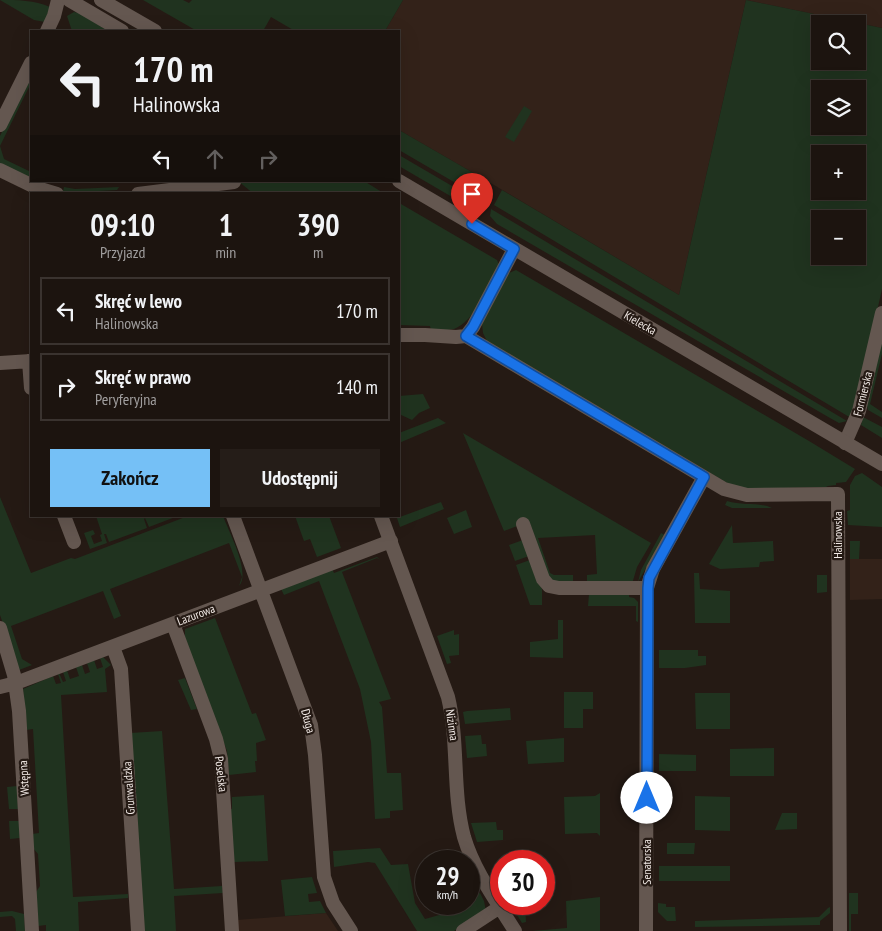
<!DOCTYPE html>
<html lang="pl">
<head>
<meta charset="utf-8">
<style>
	body { margin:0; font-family:"PT Sans Narrow",sans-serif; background:#251d18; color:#f1f3f6; height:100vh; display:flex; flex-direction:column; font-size:19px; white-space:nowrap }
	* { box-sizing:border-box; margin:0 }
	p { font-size:16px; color:#a09e9e }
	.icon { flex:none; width:28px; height:28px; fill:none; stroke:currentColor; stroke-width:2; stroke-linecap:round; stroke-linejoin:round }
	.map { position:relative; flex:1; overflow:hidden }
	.drawer { position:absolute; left:30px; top:192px; width:370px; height:325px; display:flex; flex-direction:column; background:#1c140f; border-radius:0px; box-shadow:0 5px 20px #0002,0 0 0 1px #3a332f }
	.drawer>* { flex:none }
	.hud { position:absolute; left:30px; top:30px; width:370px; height:152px; border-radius:0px; box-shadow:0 5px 20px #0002,0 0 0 1px #3a332f; background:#1c140f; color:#f1f3f6; overflow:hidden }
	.buttons { position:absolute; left:811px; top:15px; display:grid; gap:10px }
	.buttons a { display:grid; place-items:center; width:55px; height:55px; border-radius:0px; background:#1c140f; box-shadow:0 5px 20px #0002,0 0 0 1px #3a332f; font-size:25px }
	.speed { position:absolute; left:415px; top:850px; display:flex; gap:10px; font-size:25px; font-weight:700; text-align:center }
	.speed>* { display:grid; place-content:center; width:65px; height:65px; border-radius:50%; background:#1c140f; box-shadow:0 5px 20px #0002,0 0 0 1px #3a332f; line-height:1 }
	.speed small { font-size:12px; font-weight:400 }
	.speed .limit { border:8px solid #d22; background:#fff; color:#111 }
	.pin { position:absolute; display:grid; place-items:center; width:42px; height:42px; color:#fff; margin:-51px -21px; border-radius:50% 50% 50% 0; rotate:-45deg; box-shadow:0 0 5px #0007 }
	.pin .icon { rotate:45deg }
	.me { position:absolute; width:55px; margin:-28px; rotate:0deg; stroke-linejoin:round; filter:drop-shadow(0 0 4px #0008) }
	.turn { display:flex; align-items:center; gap:18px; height:105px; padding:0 20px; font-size:22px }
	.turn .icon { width:65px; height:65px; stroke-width:2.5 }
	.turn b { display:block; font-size:35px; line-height:42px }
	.lanes { display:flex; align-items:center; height:48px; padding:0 20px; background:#0003; justify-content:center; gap:25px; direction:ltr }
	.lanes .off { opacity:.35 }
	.eta { display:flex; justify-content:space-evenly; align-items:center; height:85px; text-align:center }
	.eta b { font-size:30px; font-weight:800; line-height:35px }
	.action { display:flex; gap:10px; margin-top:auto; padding:10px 20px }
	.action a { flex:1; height:58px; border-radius:0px; background:#75c0f6; color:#111; font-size:20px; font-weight:800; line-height:58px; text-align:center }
	.action a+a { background:#251d18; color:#f1f3f6 }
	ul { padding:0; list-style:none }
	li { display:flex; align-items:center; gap:15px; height:68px; margin:0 10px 8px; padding:0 10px; border:2px solid #3a332f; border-radius:0px }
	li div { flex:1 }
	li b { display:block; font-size:19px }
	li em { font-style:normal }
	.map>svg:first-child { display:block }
	.built { fill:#332219 }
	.green { fill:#20331f; fill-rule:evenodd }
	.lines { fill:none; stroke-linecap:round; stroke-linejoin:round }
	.minor { stroke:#645750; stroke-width:14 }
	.secondary { stroke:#645750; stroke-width:14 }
	.route-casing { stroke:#114b97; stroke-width:12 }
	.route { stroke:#1a73e8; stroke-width:9 }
	.labels { text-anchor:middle; stroke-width:4.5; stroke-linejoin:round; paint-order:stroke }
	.street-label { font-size:12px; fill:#f0e8e4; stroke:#251a14 }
</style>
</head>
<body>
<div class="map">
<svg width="882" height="931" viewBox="0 0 882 931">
	<rect width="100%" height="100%" fill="#251a14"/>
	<path class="built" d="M403,0H882V28L746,0L679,295L489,182L399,130V31H385Z
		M850,559H882V599L850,600Z
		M326,913L338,931H238L237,920Z"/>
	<path class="green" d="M0,0C17,0 35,0 50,7L45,22L34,20Z
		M143,0H183L189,3L192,0H403L385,31H295L271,17L263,31H197Z
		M746,0L882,28V289L856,406L851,418L494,205L502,190L679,295ZM820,24H858V61H820ZM820,89H858V126H820ZM820,154H858V191H820ZM820,219H858V256H820Z
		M74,12L79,13L109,31H72L67,16Z
		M31,74V88L29,87L0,146L4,159L31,172V180L0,164V136Z
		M524,106L532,111L514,142L505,137Z
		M399,130L489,182L478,196L399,150Z
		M399,155L476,200L472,205L464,204L399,166Z
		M238,181H364L385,194H254Z
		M64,187L75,189L119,187L117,190L81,192L63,191Z
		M399,204H401L497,260L500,267C489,285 474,322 454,329C446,331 438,330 431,330L430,326L399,325Z
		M491,209L847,421L839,423L830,418L497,224L490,216Z
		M516,270L809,441L855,469L846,482L836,483V485L828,486L826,487L746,489L734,487L487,341L483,333L482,324L506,277L509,273Z
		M882,340V354L870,404L882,412V418L868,410L867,406Z
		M423,394L430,408L419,413L412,420L399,414V396Z
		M863,417L882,427V438L861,425Z
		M438,418L446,423L399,443V433Z
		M463,433L651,543L637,567L632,584L587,581V575L597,574L595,535L538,538L550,573L554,575H573V582H557L549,580L528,522L504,531Z
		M862,473L882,487V527L848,525L847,511L850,510V485L855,476Z
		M0,497L31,573L71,558L75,559L188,516H223C229,532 251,573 239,586L242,577L229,543L110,589L121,616L114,619L103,591L11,626L22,659L32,665L19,670L0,615Z
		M727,501C743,506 760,502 772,508H732L725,505Z
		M441,502L444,509L400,527L397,518Z
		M466,510L472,527L454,534L447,518Z
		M96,516H145L146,518L151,516H178L149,527L145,518L144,519L147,528L109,542L106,534H104L107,543L90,549L84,533L93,530L95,534L91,536L94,544L102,541L100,535L102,534Z
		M295,516H329L341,548L317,557L310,539L304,541Z
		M732,525L733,543L773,541L774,561L760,562L759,567L720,569L709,564Z
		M661,533L665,535L638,582L641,570Z
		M523,540L529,556L515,561L509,545Z
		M850,541H860L859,559H850Z
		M377,557L380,560L377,558L342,572L391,699L379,702L382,707L387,773H401L403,810L390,811V818L375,819L371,742L360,689L319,581L284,595L281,589L332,569L334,573Z
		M530,560L542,589V605H530L516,565Z
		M694,573H699L700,589L730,591V623H695Z
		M817,575H827V592L817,593Z
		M589,594H629V597L634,598L638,602V622L636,621V606H588Z
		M215,618L252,714L256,713L266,740L256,743L257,761H255L256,772L229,775L227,751L188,650L185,638V629Z
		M558,620H563V658L530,657V642L558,639Z
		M454,630V635L459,634V655L449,656L451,663L447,664L437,636Z
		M659,650H698V656H706V665L685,668H659Z
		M103,657L111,665L105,669L107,692L61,695L73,897L128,894V898L78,902L79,931H46V925L38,926L36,892L40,886L38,854L33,848L32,834L39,833L33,729L26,730L23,689L53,676L56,684L61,683L58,674L59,673L63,682L66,681L63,672L67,670L70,679L79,676L76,667L82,665L85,674L90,672L87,663L94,660L97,669L103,667L100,658Z
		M185,678L197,709L191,710L178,680Z
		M564,692H593V709H583V728H564Z
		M695,693H730V729H696Z
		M510,708L511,720L465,724L463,712L467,711Z
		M162,731L174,889L222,886L223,893L174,896L176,931H144L130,733Z
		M481,735L482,744H486L487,756L467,758L465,736Z
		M564,738V762L528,764L526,741Z
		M774,748V776H730V749Z
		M659,754L696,755V771H659Z
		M17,786L18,809H9L7,787Z
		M600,793V836L597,833L565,834L564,797L595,796Z
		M264,795L268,861L234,862L230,809H232V797Z
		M695,796L730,797V831L695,830Z
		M782,813H797V829L775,830Z
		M9,821H19L20,838L10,839Z
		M496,822L497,830H503V840L477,842L471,823Z
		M667,843H695L694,854H667Z
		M380,848L391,865L408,864L415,903L425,919L457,910V904H469V896L480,893L484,901L486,911L454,931H417L375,863L368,862L334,867L333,851Z
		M659,866H730V881H659Z
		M312,877L317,893L308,894L309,902L320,901L326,913L285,916L281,880Z
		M849,893H858V914H851V931H849Z
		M600,897V931H532L567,928L566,901Z
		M658,903L666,904V907H675L676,921H667L658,912Z
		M510,904H525L526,922L522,923Z
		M830,907V913L820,921V925L695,927V921L819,917L828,908Z
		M12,911L24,914L25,931H16L15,919L12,916L0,917V912Z"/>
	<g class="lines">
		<path class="minor" d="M47,31L54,16L58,0
			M0,125L31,63
			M0,170L37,188L57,194
			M138,194L234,182
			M399,335H425L456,337L466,336L473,327L514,249
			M466,336L724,489L747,495L838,494L840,931
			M29,361L31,388
			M0,363L31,361
			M845,443L859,411L882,313
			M64,516L74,542
			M233,516L311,725L315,755L324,877L333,903L351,931
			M381,516L448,697C459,743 452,792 464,837C474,871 497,902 515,931
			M523,524L543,579L549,586L559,588H647
			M173,624L216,739L221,759L232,931
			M0,628L14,675L19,711L32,931
			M113,647L121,669L138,931
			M0,687L16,683L391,541
			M463,931L500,907
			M646,931L647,588L653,569L704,477"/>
		<path class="secondary" d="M69,0L122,31
			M101,0L155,31
			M399,181L882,464"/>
	</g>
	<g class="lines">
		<defs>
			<path id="route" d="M472,224L514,249L473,327L466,336L704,477L649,578L648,588L647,798"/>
		</defs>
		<use href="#route" class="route-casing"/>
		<use href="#route" class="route"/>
	</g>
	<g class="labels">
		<g class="street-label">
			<text transform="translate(640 323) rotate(30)" y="4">Kielecka</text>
			<text transform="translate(863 394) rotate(-76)" y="4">Formierska</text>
			<text transform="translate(838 535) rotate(-90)" y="4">Halinowska</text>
			<text transform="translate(196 615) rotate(-21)" y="4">Lazurowa</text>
			<text transform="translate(308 721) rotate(75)" y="4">Długa</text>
			<text transform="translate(452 725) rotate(82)" y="4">Nizinna</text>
			<text transform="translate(221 774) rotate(83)" y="4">Poselska</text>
			<text transform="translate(24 778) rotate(-93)" y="4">Wstępna</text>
			<text transform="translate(129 788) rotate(-94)" y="4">Grunwaldzka</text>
			<text transform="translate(647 862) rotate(-90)" y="4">Senatorska</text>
		</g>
	</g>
</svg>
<div class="buttons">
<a><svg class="icon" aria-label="search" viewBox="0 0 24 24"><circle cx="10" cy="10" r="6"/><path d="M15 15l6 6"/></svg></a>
<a><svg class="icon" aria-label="layers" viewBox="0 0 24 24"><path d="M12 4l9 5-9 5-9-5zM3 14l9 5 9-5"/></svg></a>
<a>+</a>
<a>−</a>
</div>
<div class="speed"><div>29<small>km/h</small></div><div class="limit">30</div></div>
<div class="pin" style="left:472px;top:224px;background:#d93025"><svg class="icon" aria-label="arrive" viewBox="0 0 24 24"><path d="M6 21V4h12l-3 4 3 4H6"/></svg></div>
<svg class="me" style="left:647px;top:798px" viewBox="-20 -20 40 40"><circle r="19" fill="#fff"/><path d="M0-13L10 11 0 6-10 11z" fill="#1a73e8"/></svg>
<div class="hud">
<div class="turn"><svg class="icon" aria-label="left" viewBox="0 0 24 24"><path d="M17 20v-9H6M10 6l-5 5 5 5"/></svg><div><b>170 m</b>Halinowska</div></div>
<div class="lanes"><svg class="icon" aria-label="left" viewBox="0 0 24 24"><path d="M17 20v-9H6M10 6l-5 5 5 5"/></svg><svg class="icon off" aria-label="ahead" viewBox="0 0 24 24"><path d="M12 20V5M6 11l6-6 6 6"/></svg><svg class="icon off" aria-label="right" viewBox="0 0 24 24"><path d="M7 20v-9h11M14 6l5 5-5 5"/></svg></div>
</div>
<section class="drawer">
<div class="eta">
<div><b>09:10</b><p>Przyjazd</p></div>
<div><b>1</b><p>min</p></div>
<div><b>390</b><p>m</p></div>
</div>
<ul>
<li><svg class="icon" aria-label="left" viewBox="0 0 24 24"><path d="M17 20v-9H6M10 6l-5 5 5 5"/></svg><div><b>Skręć w lewo</b><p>Halinowska</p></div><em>170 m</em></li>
<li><svg class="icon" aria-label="right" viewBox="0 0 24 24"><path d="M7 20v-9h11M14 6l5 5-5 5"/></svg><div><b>Skręć w prawo</b><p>Peryferyjna</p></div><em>140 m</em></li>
</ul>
<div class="action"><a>Zakończ</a><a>Udostępnij</a></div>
</section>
</div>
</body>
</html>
